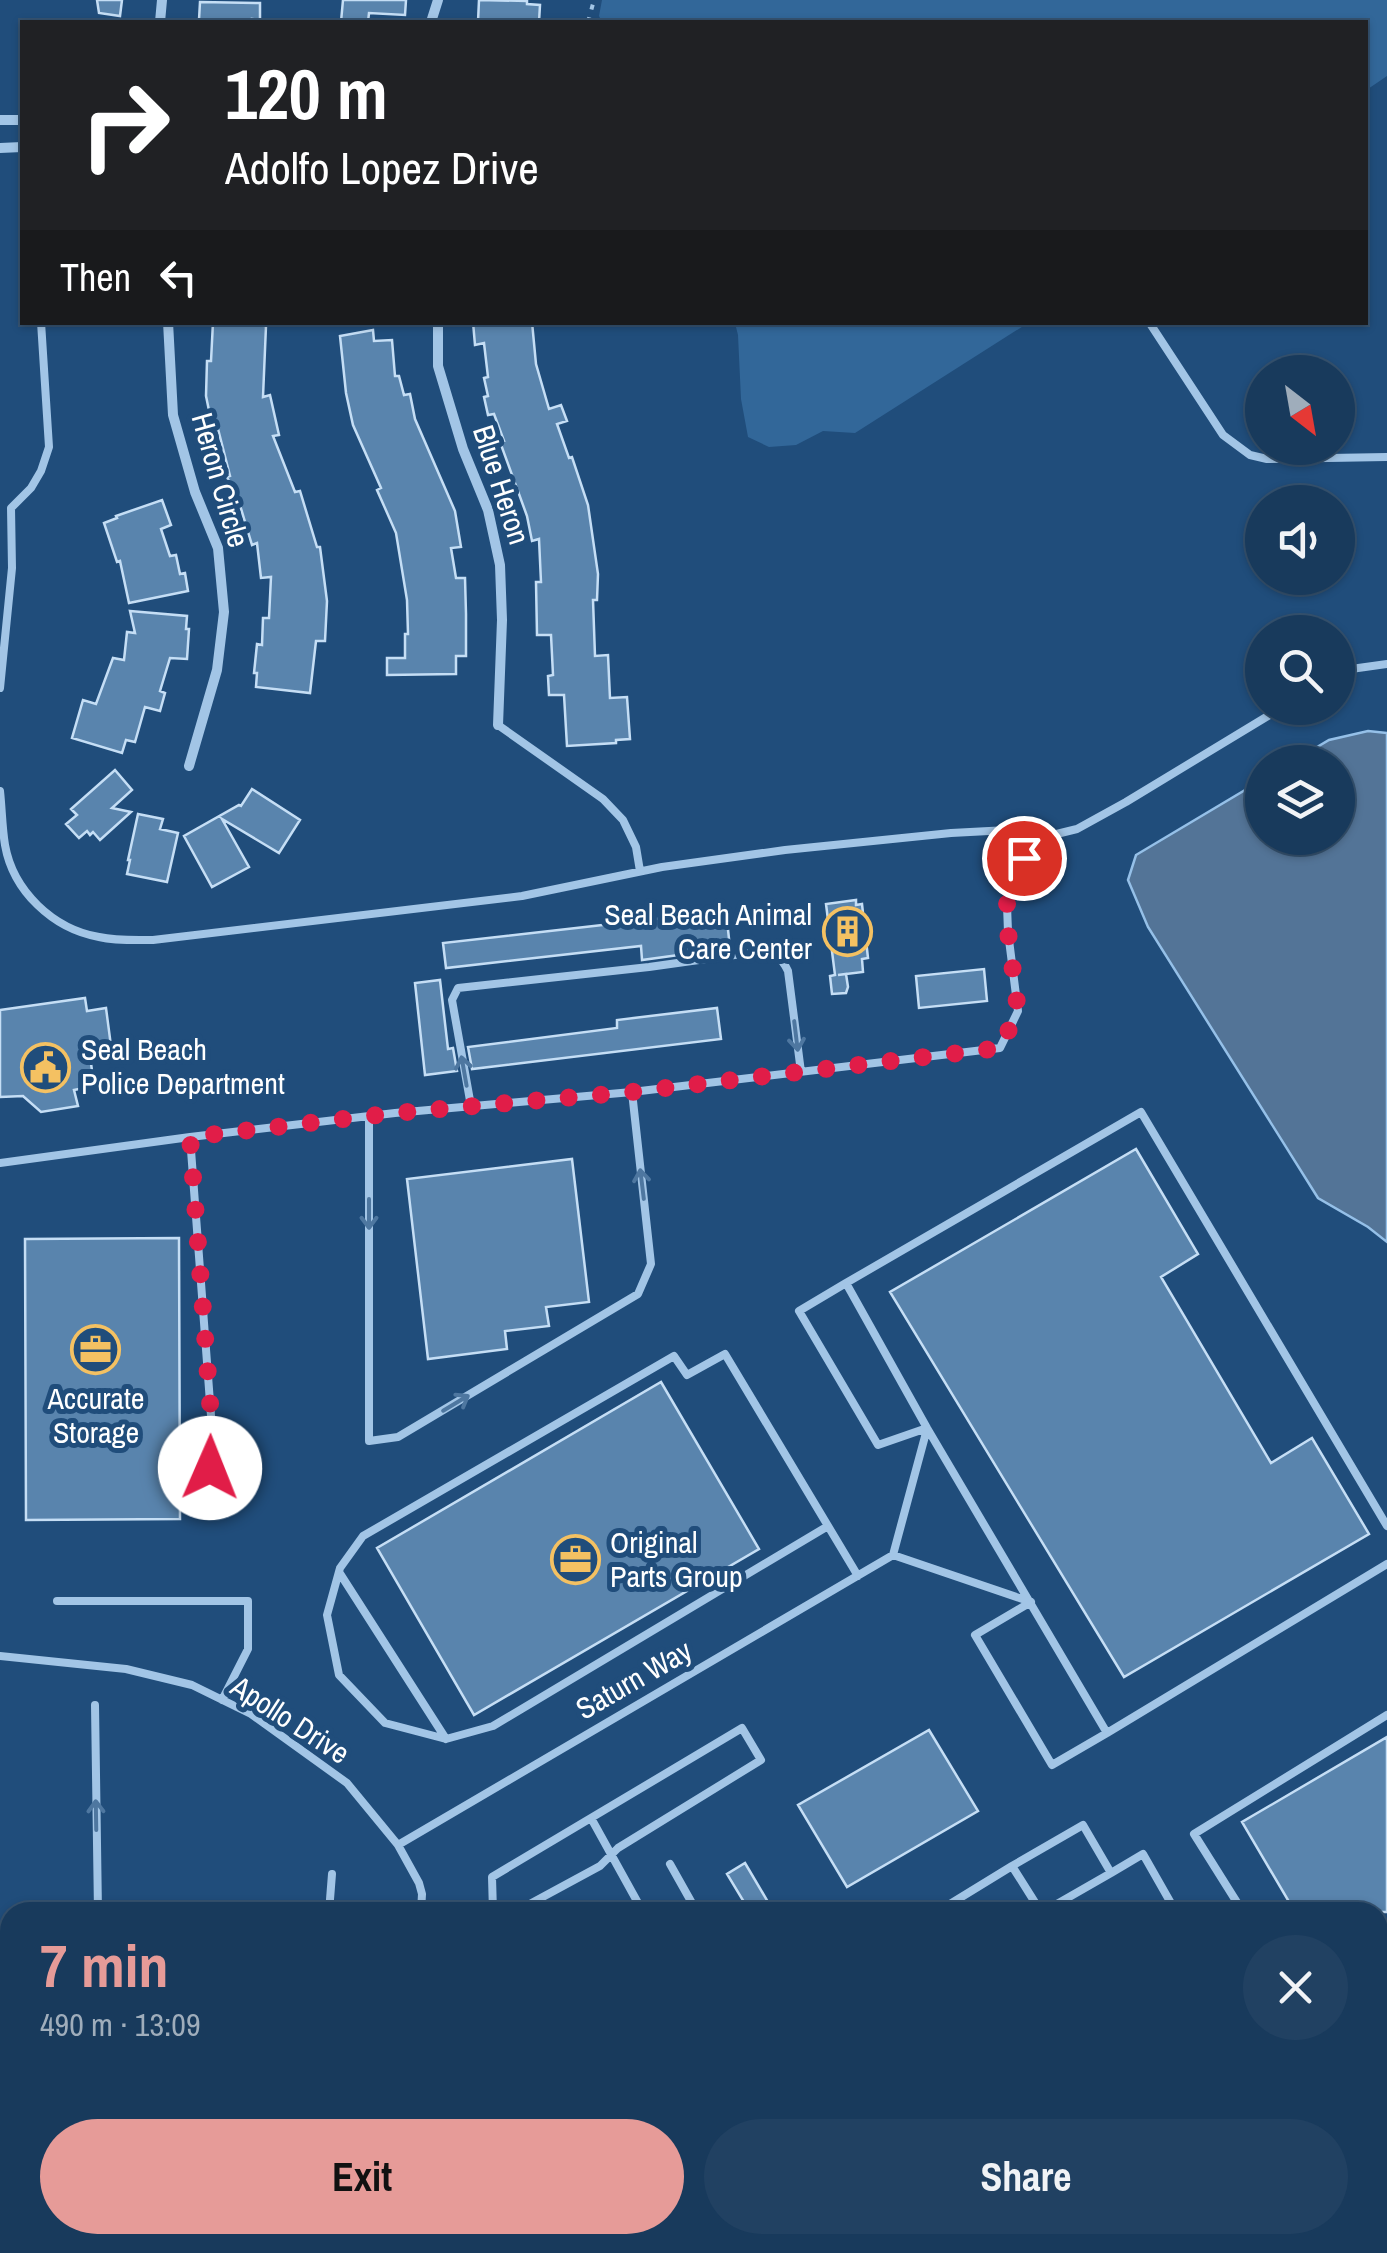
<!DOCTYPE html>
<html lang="en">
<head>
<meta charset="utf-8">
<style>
	body { margin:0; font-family:"Archivo Narrow",sans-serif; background:#214162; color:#f1f3f6; height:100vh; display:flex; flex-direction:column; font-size:38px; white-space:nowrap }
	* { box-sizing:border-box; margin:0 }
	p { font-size:32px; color:#9fadbb }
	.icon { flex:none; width:55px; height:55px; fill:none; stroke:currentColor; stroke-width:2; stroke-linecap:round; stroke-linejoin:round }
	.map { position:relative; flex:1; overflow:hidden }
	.drawer { position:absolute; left:0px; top:1902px; width:1388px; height:352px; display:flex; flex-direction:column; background:#183a5c; border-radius:30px 30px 0 0; box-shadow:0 2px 8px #0004,0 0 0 2px #365472 }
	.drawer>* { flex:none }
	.top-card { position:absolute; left:20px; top:20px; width:1348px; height:305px; border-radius:0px; box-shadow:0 2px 8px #0004,0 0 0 2px #365472; background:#202124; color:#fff; overflow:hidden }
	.needle { width:65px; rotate:149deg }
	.controls { position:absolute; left:1245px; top:355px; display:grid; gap:20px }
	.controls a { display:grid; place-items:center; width:110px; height:110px; border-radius:50%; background:#183a5c; box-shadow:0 2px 8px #0004,0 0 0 2px #365472; font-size:50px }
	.pin { position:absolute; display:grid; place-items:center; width:85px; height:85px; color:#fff; margin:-42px; border:5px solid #fff; border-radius:50%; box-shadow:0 2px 10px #0007 }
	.me { position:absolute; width:110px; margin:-55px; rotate:1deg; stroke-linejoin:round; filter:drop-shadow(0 0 8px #0008) }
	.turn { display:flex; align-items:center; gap:35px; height:210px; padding:0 40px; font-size:45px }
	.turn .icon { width:130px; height:130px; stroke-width:2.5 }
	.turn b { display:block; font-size:70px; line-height:85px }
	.then { display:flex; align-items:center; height:95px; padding:0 40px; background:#0003; gap:20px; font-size:38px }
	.round { display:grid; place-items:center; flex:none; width:105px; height:105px; border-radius:52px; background:#214162 }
	.overview { display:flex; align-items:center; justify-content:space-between; height:170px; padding:0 40px }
	h1 { font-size:60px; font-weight:800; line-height:75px; color:#e69b98 }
	.primary-button { display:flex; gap:20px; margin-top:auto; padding:20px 40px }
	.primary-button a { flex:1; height:115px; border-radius:60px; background:#e69b98; color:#111; font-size:40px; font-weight:800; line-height:115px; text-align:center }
	.primary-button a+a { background:#214162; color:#f1f3f6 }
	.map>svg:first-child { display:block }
	.green { fill:#326799 }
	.water { fill:#537497; stroke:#95c0e8; stroke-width:2.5 }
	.building { fill:#5984ad; stroke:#c5def5; stroke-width:2.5 }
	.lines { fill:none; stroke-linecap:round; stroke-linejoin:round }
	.path { stroke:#a2c5e6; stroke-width:4; stroke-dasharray:5 8; stroke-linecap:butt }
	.service { stroke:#a2c5e6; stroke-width:8 }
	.minor { stroke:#a2c5e6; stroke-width:10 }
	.oneway { stroke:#4e77a0 }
	.route { stroke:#e11d48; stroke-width:18; stroke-dasharray:0 32.4 }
	.labels { text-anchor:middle; stroke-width:10; stroke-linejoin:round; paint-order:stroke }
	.street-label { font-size:30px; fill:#fff; stroke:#204d7b }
	.poi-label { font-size:30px; fill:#fff; stroke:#204d7b; text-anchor:start }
</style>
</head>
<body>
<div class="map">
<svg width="1387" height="2253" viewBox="0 0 1387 2253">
	<rect width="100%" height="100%" fill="#204d7b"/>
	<path class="green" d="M602,0H1387V76L1365,91V22H602L599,16Z
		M735,323V322L1028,323L855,433L823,431L796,445L769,447L748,437L741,399L738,335Z"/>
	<path class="water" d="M1368,731L1387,733V1242L1368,1227L1318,1198L1148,927L1128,880L1136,855L1262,780V838H1338V762H1292L1329,740Z"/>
	<path class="building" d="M97,0H122L120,16L99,13Z
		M343,0H406L405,15L369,13L368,22H341Z
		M479,0L527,1V4L540,5L539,22H478Z
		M200,2L260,3V20L252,19V22H205V20H199Z
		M213,322H255V325L266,326L263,397L270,395L279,435L273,436L295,492L300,491L317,547H320L327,601L325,641H316L310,693L256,687L257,673H254L257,644L262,645L263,618H269L271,577L261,578L257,543L252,545L239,502L227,477L230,476L218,429L213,430L206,396L207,361H211Z
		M473,322H532L536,364L549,409L561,405L567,421L557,424L569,458L572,457L588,505L598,574L597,600H593L595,656L608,655L610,698L627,697L630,739L616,740V743L567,746L564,695H549L548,676L553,675L551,635H537L536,582H541L539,539L532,541L527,516L500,442L504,441L494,414L488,415L484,397L488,396L484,378L488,377L484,343L475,345Z
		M373,330L374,341L392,340L395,376H399L404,395L410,394L415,419L455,511L461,547L451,548L456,578H465L466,614V656H456V674L387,675V658H405V634H408L407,600L396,533L377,490L381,488L353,425L346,393L340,336Z
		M162,500L171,525L161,529L170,556L176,555L180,574L185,573L188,591L129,603L120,561L117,562L104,523L117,518L116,516Z
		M130,611L187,616L186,629H189L187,659L170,658L160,691L165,693L160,711L145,707L135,742L126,740L122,753L72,738L83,700L96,704L113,658L124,660L127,632L135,633Z
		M115,770L132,790L112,808L131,812L100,840L93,832L90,835L87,831L79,838L66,824L77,815L71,809Z
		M252,789L300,820L279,853L222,819L249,867L212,887L184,836L239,805L241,806Z
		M138,814L163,819L160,829L178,833L167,882L127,874L130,860H128Z
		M856,900V905L862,904L868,958L862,959L863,972L838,975L846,974L848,987L846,993L832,994L830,976L835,975L826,904Z
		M726,911L730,948L642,960L641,946L446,968L443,943Z
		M984,969L987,1001L919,1008L916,976Z
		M440,980L448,1049L453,1048L457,1071L425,1075L415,983Z
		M85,998L87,1011L106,1008L111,1046L89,1048L94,1086L74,1090L78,1106L41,1112L23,1096L0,1097V1010Z
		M717,1008L721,1039L472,1069L468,1047L617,1028V1020Z
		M1136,1149L1198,1254L1161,1277L1271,1463L1312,1438L1369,1534L1124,1677L890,1292Z
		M572,1159L589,1302L546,1307L549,1326L505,1331L507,1349L428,1359L407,1179Z
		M179,1238L180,1519L26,1520L25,1239Z
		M661,1382L759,1549L474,1715L377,1548Z
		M929,1730L978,1811L847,1887L798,1805Z
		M1387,1737V1912H1295L1242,1822Z
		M745,1863L768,1902L750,1912L727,1874Z"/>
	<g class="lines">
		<path class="path" d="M588,22L594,0
			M680,322L690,326L700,322"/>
		<path class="service" d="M1149,322L1223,435L1250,455L1267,459L1387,457
			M1338,675L1351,669L1387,664
			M0,688L12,568L11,508L31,488L41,471L49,447L41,322
			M498,725L603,799L623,820L636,847L640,871
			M0,791C2,809 2,827 5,845C13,891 53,929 99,937C117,941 135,940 153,940L522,896L662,867L785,850L951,833L1008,830L1032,840L1077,829L1126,802L1281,708
			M471,1106L452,1000L458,988L649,967L756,952C773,951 781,956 788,971L801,1072
			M369,1116V1441L398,1437L638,1294L651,1264L632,1092
			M190,1137L213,1442L208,1493
			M0,1163L190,1137L395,1113L632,1092L1000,1048L1018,1011L1008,932L1007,905L1015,877L1032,840
			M846,1283L799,1311L878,1445L927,1428
			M828,1526L493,1726L446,1739L385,1723L339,1675L327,1615L340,1568L363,1536L674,1356L687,1375L725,1354L858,1576
			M1387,1526L1141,1112L846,1283L927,1428L1107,1733L1387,1564
			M893,1555L1031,1602
			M893,1555L927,1429
			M339,1572L446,1739
			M57,1601H248V1649L222,1700
			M1031,1602L975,1635L1052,1765L1107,1733
			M0,1656L126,1669L192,1685L251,1714L347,1783L398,1845L419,1883L422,1894L421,1912
			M95,1705L98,1912
			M591,1818L643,1912
			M398,1845L893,1555
			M670,1864L697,1912
			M329,1912L332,1874
			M493,1912L492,1877L742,1728L761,1760L618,1848L600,1866L515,1912
			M624,1912L639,1904
			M937,1912L1012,1866
			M1041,1912L1012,1866L1083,1825L1111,1873L1143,1854L1176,1912
			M1043,1912L1111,1873
			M1156,1912L1171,1903
			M1243,1912L1194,1834L1387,1715
			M1378,2130L1387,2145
			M1378,2225L1387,2231
			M604,2245L609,2253
			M683,2245L688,2253
			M951,2245L956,2253
			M1028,2245L1033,2253
			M23,2253L71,2251L75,2253
			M165,2253L178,2245
			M739,2253L753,2245
			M1246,2253L1260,2245"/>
		<path class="minor" d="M160,22L162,0
			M431,22L438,0
			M0,120H22
			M0,148L22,147
			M168,322L173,415L195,492L218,548L224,612L217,670L189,766
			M438,322V366L463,449L488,510L500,565L502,620L498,725
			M1367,2253L1387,2241"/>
	</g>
	<defs><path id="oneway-shaft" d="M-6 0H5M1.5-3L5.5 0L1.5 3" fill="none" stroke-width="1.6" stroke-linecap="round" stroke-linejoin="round" transform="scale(2.5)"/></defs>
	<g class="oneway">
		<use href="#oneway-shaft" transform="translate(796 1036) rotate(83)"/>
		<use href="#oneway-shaft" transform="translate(464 1071) rotate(-100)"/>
		<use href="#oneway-shaft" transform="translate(642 1184) rotate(-97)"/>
		<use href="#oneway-shaft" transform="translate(369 1214) rotate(90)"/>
		<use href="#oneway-shaft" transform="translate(456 1403) rotate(-31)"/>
		<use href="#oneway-shaft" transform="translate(96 1815) rotate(-91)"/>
	</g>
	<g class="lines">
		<path class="route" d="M210,1468L213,1442L190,1137L395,1113L632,1092L1000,1048L1018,1011L1008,932L1007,904L1024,858"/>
	</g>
	<defs>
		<symbol id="building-ring" viewBox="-11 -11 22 22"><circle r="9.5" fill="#204d7b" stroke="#f4c162" stroke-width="1.5"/><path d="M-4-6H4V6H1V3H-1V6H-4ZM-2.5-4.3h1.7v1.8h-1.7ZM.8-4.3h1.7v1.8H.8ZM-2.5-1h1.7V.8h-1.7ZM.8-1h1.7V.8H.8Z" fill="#f4c162"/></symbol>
		<symbol id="civic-ring" viewBox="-11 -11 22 22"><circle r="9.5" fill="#204d7b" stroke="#f4c162" stroke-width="1.5"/><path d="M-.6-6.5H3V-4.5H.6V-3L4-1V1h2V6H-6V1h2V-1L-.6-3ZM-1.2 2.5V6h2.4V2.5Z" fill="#f4c162"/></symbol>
		<symbol id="office-ring" viewBox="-11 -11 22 22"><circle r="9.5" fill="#204d7b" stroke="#f4c162" stroke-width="1.5"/><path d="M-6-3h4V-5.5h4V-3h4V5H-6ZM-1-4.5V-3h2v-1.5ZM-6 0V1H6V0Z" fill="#f4c162"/></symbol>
	</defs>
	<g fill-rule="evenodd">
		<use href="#building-ring" x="820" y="904" width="55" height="55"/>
		<use href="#civic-ring" x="18" y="1040" width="55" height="55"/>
		<use href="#office-ring" x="68" y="1322" width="55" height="55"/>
		<use href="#office-ring" x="548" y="1532" width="55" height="55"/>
	</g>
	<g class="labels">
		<g class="street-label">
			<text transform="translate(220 480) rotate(74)" y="10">Heron Circle</text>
			<text transform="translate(501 485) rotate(72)" y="10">Blue Heron</text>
			<text transform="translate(634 1680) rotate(-30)" y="10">Saturn Way</text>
			<text transform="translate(290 1720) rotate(33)" y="10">Apollo Drive</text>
		</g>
		<g class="poi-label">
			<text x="812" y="925" text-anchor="end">Seal Beach Animal<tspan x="812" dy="34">Care Center</tspan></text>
			<text x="81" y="1060">Seal Beach<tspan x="81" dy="34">Police Department</tspan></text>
			<text x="96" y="1409" text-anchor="middle">Accurate<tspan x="96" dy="34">Storage</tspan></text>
			<text x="610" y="1553">Original<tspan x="610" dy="34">Parts Group</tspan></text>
		</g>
	</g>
</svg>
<div class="controls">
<a><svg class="needle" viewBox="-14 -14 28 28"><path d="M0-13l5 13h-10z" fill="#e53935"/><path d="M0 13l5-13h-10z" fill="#9fadbb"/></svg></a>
<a><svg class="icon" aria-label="sound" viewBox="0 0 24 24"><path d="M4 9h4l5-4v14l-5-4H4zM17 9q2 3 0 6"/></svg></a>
<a><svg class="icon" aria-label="search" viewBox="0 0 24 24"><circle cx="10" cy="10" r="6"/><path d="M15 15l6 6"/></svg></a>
<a><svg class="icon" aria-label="layers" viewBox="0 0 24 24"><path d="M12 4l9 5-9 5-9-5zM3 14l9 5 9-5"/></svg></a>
</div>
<div class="pin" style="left:1024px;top:858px;background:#d93025"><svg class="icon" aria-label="arrive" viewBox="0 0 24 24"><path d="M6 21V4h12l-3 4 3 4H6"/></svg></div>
<svg class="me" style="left:210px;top:1468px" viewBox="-20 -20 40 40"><circle r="19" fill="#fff"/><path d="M0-13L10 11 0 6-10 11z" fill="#e11d48"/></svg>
<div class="top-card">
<div class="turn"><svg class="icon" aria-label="right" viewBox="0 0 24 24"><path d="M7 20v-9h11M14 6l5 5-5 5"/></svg><div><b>120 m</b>Adolfo Lopez Drive</div></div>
<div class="then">Then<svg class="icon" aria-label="left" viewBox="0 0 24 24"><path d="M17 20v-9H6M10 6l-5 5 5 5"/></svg></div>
</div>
<section class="drawer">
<div class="overview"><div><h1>7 min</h1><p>490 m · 13:09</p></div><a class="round"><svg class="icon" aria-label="close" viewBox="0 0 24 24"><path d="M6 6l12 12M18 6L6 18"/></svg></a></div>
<div class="primary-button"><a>Exit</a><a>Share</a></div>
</section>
</div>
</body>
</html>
